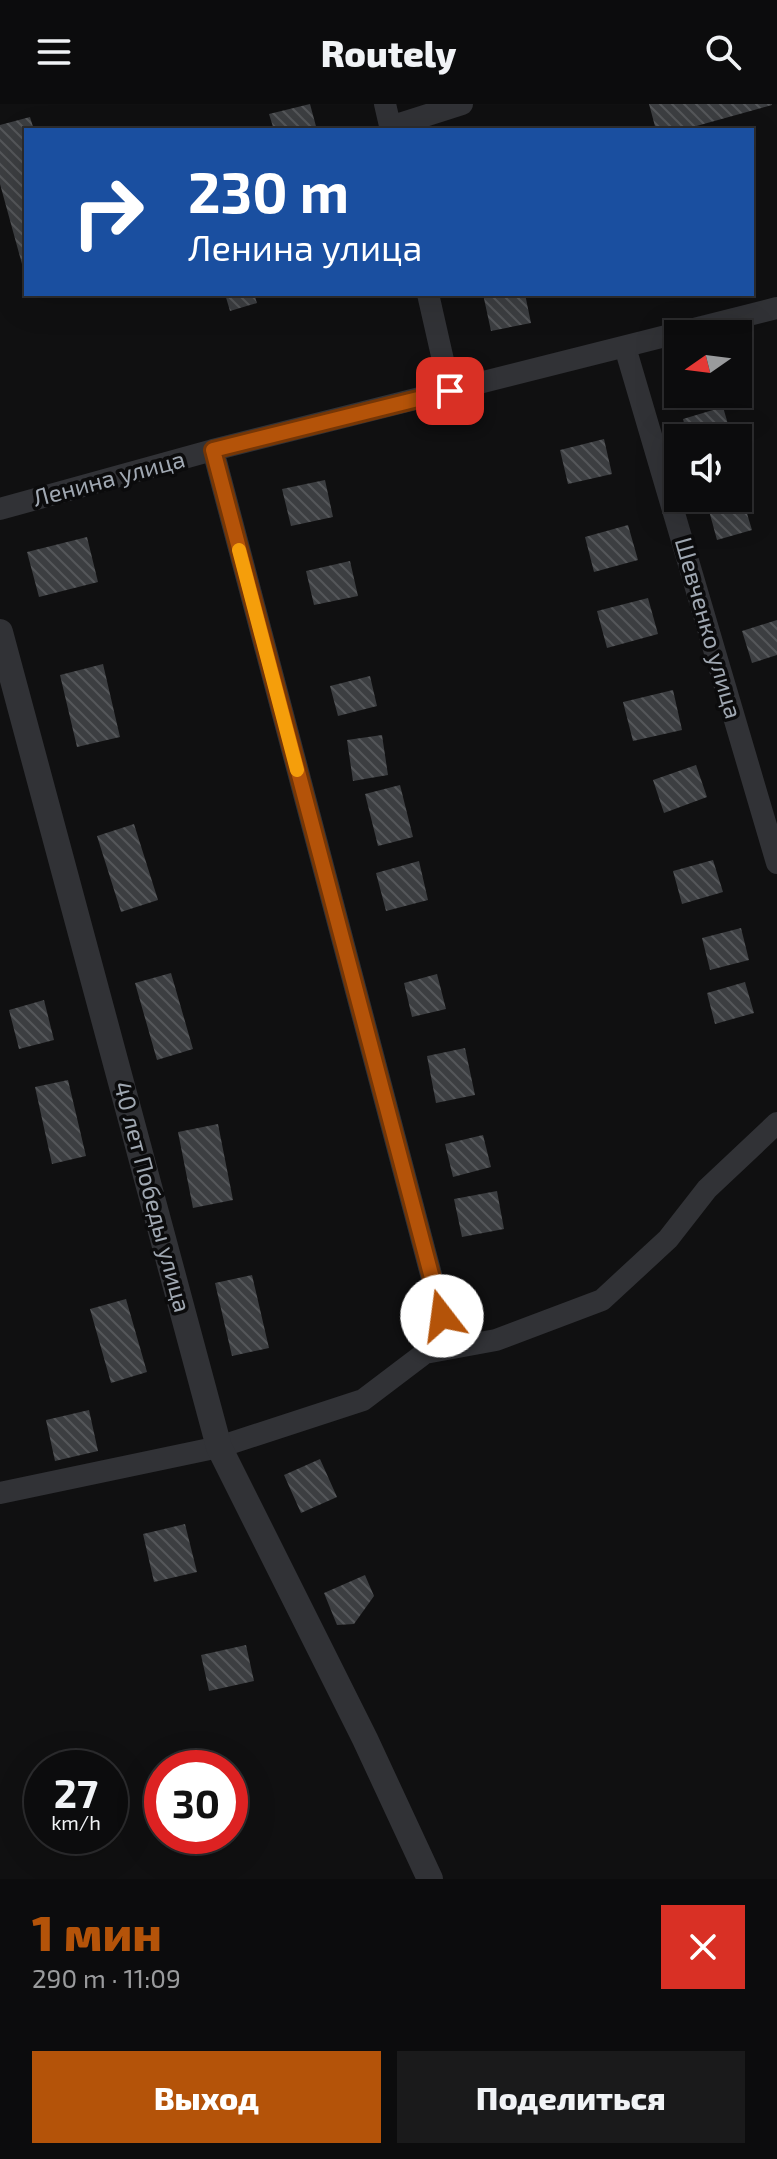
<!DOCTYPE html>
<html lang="ru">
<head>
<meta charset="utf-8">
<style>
	body { margin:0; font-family:"Exo 2",sans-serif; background:#1a1a1b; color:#f1f3f6; height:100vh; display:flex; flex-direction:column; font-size:30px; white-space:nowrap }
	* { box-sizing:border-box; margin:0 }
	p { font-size:26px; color:#9a9b9d }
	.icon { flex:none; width:44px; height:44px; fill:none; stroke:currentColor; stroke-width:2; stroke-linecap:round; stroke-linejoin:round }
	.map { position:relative; height:1775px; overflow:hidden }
	.details { display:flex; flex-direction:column; background:#0c0c0d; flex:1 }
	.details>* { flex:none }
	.banner { position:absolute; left:24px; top:24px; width:730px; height:168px; border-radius:0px; box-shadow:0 8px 32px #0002,0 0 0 2px #2c2c2e; background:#1a4fa0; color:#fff; overflow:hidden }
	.needle { width:52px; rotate:256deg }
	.controls { position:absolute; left:664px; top:216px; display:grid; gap:16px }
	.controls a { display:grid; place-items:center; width:88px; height:88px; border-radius:0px; background:#0c0c0d; box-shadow:0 8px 32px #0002,0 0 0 2px #2c2c2e; font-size:40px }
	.speed { position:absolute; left:24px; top:1646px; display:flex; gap:16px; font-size:40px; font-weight:700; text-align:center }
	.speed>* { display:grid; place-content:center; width:104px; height:104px; border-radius:50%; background:#0c0c0d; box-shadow:0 8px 32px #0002,0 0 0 2px #2c2c2e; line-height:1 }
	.speed small { font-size:20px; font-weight:400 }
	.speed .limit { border:12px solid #d22; background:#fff; color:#111 }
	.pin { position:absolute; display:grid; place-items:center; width:68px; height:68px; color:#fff; margin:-34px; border-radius:16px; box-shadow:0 4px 12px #0006 }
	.me { position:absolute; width:88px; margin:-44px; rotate:345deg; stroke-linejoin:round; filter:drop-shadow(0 0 6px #0008) }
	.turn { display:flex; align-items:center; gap:28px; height:168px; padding:0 32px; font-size:36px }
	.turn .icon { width:104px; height:104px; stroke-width:2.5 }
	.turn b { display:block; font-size:56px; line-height:68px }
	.round { display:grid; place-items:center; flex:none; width:84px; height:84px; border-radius:0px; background:#1a1a1b }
	.headline { display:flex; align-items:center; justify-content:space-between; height:136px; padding:0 32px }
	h1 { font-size:48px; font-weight:800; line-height:60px; color:#b45309 }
	.button { display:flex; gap:16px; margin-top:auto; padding:16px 32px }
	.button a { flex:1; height:92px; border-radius:0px; background:#b45309; color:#fff; font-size:32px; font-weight:800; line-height:92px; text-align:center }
	.button a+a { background:#1a1a1b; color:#f1f3f6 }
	header { display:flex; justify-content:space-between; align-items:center; height:104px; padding:0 32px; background:#0c0c0d; font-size:36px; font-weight:800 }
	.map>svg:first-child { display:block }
	.building { fill:url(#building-back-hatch) }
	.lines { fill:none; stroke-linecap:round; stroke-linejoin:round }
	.minor { stroke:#313236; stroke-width:22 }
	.tertiary { stroke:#313236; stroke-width:26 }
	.route-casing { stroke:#753606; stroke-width:20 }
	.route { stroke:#b45309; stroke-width:14 }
	.slow { stroke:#f59e0b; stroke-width:14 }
	.labels { text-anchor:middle; stroke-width:7; stroke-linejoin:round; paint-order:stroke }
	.street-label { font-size:24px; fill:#a0a8b2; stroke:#0b0b0c }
</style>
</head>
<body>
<header><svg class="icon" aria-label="menu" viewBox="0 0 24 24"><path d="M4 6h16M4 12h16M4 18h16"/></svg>Routely<svg class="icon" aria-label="search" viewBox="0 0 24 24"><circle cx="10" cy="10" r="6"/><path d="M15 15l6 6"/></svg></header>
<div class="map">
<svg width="777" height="1775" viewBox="0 0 777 1775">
	<defs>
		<pattern id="building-back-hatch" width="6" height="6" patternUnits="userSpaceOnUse" patternTransform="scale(2)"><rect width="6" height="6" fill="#3c3e41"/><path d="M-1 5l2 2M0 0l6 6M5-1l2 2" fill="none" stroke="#55575a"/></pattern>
	</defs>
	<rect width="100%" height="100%" fill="#101011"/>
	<path class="building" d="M310,0L317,26H274L269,10Z
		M649,0H772V1L682,26H656Z
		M30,13L34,26H26L25,171L0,80V21Z
		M225,190H254L257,199L230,207Z
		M483,190H525L531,219L491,227Z
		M723,303L732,334H688L683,315Z
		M604,335L612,370L568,380L560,346Z
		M325,376L333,413L291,422L282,385Z
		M742,393L752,426L717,436L708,403Z
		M628,421L638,456L594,468L585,433Z
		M87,433L98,478L39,493L27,448Z
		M350,457L358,492L314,501L306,467Z
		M648,494L658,530L607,544L597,507Z
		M777,516V551L752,559L742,527Z
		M103,560L120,633L77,643L60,571Z
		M370,572L377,602L338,612L330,582Z
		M673,586L682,626L633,637L623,598Z
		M382,631L388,671L353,677L347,636Z
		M696,661L707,693L664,709L653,676Z
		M400,681L413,733L378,742L365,690Z
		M134,720L158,796L121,808L97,732Z
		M713,756L723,788L682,800L673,767Z
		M419,757L428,796L386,807L376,769Z
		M741,824L749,856L710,866L702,834Z
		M171,869L193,945L157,956L135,879Z
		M437,870L446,905L412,913L404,879Z
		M745,878L754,909L715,920L707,889Z
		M44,896L54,936L19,945L9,906Z
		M465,944L475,991L436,999L427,952Z
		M68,976L86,1052L52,1060L35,983Z
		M218,1020L233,1096L193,1104L178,1028Z
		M483,1031L491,1063L453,1073L445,1040Z
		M497,1087L504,1125L462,1133L454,1095Z
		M252,1171L269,1244L232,1252L215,1179Z
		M126,1195L147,1268L111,1279L90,1205Z
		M89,1306L98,1347L55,1357L46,1316Z
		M320,1355L337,1393L301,1409L284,1371Z
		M185,1420L197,1468L154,1478L143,1430Z
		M365,1471L374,1492L354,1520L337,1521L324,1489Z
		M246,1541L254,1577L209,1587L201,1551Z"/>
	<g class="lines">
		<path class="minor" d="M385,0L391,26
			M390,23L462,0
			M428,190L450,287
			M625,243L777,759
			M213,346L442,1212L425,1249
			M0,405L213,346L777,204
			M0,1389L219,1343L363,1296L425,1249L496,1236L602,1196L668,1135L707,1085L777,1019"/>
		<path class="tertiary" d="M0,528L219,1343L365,1635L430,1775"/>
	</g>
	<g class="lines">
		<defs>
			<path id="route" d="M442,1212L213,346L450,287"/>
		</defs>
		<use href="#route" class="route-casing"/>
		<use href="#route" class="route"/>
		<path class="slow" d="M239,446L297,666"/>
	</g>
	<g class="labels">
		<g class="street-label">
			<text transform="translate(109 375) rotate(-15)" y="8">Ленина улица</text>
			<text transform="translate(708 524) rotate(74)" y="8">Шевченко улица</text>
			<text transform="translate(152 1093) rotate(75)" y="8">40 лет Победы улица</text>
		</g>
	</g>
</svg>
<div class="controls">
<a><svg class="needle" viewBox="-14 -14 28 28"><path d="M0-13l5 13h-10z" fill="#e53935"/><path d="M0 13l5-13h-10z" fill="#9a9b9d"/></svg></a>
<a><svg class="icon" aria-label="sound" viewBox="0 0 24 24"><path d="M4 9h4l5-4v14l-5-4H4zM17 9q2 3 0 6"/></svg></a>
</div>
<div class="speed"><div>27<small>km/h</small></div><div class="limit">30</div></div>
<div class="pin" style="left:450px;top:287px;background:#d93025"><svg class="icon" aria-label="arrive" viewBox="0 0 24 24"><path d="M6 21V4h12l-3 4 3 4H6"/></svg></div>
<svg class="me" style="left:442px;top:1212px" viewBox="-20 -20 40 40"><circle r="19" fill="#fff"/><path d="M0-13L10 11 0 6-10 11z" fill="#b45309"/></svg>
<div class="banner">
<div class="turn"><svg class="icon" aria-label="right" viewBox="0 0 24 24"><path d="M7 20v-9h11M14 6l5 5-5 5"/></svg><div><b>230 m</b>Ленина улица</div></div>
</div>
</div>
<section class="details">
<div class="headline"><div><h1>1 мин</h1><p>290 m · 11:09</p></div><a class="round" style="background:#d93025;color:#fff"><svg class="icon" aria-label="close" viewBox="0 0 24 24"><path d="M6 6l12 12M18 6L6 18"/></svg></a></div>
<div class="button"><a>Выход</a><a>Поделиться</a></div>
</section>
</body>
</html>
